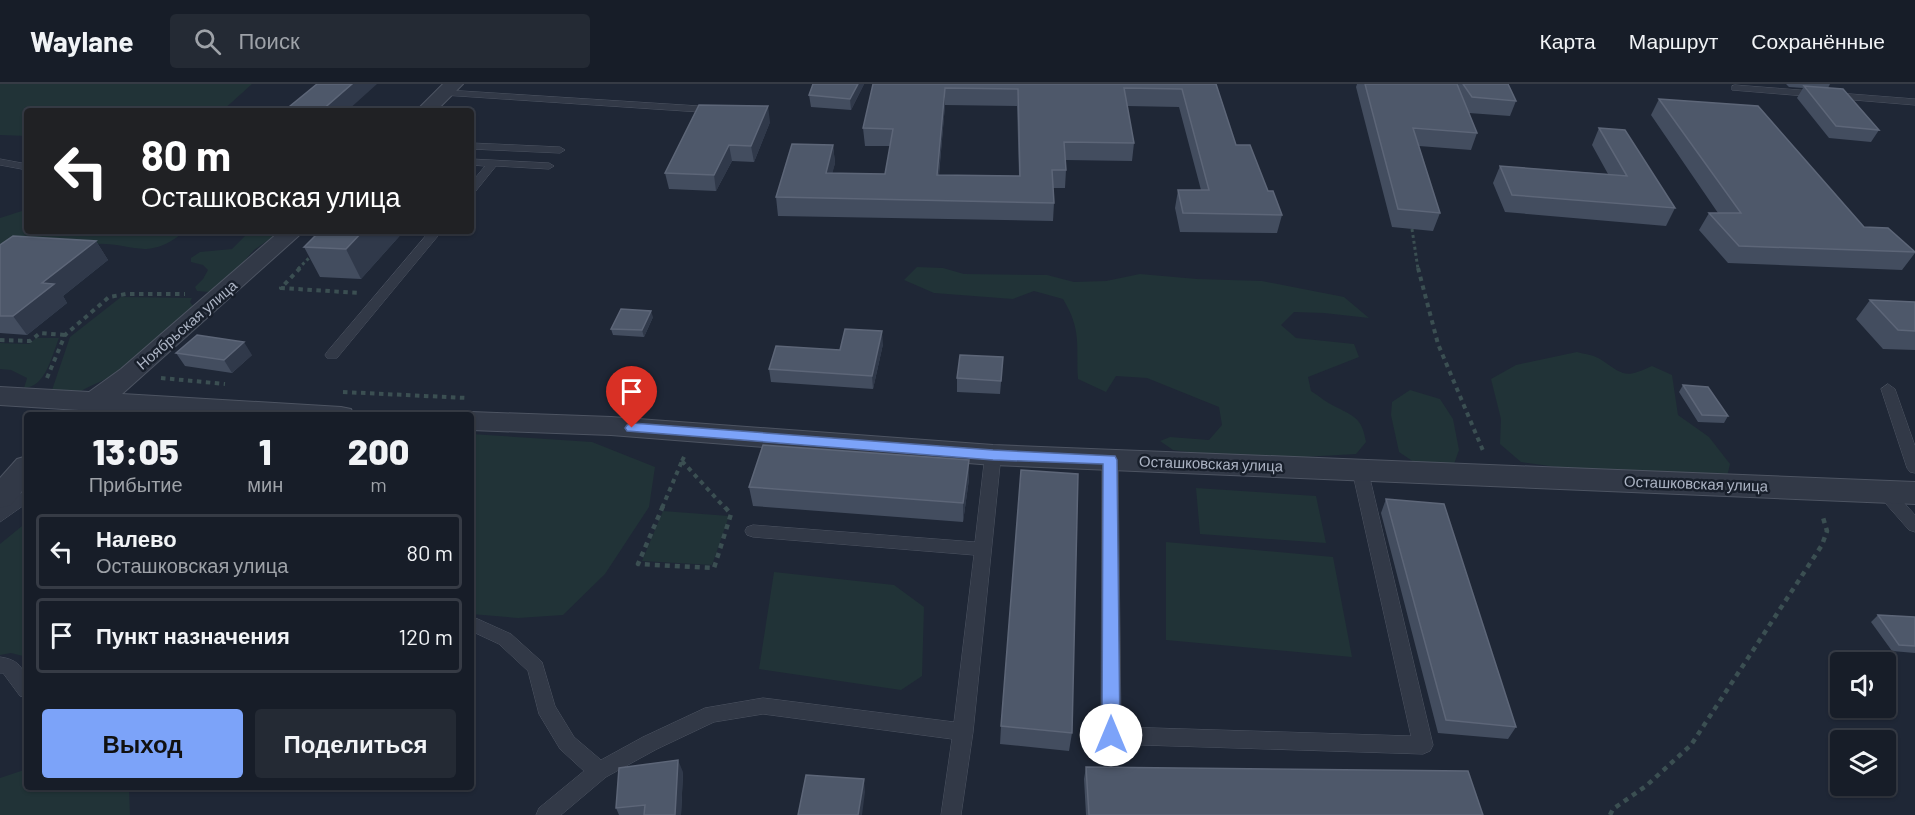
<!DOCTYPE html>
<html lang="ru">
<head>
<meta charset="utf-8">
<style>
	body { margin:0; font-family:Barlow,sans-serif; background:#242a34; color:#f1f3f6; height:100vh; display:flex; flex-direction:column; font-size:22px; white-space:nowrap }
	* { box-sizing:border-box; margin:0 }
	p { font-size:20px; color:#9ea2a8 }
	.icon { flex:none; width:33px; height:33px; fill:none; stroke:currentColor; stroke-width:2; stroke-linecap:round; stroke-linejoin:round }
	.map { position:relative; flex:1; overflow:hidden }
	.sheet { position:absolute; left:24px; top:328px; width:450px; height:378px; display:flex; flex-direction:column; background:#171d28; border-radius:6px; box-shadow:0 2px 4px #0004,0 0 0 2px #363b45 }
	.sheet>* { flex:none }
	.guide { position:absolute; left:24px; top:24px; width:450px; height:126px; border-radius:6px; box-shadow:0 2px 4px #0004,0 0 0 2px #363b45; background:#202124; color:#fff; overflow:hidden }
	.controls { position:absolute; left:1830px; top:568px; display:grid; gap:12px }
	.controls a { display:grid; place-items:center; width:66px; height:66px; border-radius:6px; background:#171d28; box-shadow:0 2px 4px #0004,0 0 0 2px #363b45; font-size:30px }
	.pin { position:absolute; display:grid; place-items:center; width:51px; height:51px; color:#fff; margin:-62px -26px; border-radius:50% 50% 50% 0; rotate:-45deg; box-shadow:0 0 6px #0007 }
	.pin .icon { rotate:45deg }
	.me { position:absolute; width:66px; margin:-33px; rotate:0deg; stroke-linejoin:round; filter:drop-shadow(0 0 4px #0008) }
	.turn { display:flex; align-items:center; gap:21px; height:126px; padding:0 18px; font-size:27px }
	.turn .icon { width:78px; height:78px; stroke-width:2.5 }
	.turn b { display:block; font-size:42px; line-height:51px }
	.eta { display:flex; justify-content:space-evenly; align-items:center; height:102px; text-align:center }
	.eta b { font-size:36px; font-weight:800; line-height:42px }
	.button { display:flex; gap:12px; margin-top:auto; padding:12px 18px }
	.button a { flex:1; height:69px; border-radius:6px; background:#7ca3f9; color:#111; font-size:24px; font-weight:800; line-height:69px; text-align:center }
	.button a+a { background:#242a34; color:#f1f3f6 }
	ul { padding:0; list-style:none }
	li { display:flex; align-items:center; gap:18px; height:75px; margin:0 12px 9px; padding:0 6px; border:3px solid #363b45; border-radius:6px }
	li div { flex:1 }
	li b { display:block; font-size:22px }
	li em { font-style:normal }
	header { display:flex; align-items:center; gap:36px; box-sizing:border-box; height:84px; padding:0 30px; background:#171d28; border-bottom:2px solid #363b45 }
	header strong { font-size:28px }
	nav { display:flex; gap:33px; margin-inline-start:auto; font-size:21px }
	.search { width:420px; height:54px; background:#242a34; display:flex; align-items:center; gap:15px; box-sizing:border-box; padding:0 21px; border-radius:6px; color:#9ea2a8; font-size:22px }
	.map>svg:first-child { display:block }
	.green { fill:#213337 }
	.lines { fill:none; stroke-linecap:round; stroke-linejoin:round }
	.service-casing { stroke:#4d5462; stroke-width:1 }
	.minor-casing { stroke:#4d5462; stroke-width:2 }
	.path-far2 { stroke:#3b4f52; stroke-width:3; stroke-dasharray:3 3; stroke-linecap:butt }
	.path-far1 { stroke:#3b4f52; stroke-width:4; stroke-dasharray:4.5 4.5; stroke-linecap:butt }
	.path { stroke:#3b4f52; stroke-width:4.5; stroke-dasharray:5 5; stroke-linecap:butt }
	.service { fill:#323947; fill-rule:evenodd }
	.minor { fill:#323947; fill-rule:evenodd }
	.wall { fill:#434d5f; fill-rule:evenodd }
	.shaded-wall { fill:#30394a }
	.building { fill:#4e586a; stroke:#5d6678; stroke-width:1.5; fill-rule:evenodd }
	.route { fill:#7ca3f9; stroke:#516aa2; stroke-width:1.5 }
	.labels { text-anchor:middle; stroke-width:5; stroke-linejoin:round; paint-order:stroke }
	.street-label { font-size:15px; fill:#acb4c4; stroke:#181f2b }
</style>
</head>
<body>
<header>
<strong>Waylane</strong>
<div class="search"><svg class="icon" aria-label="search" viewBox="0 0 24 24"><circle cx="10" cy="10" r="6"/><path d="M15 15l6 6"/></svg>Поиск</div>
<nav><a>Карта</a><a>Маршрут</a><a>Сохранённые</a></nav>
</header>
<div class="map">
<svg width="1915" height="731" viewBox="0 0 1915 731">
	<rect width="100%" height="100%" fill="#1f2736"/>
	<path class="green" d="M0,0H252L222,27H27V52L0,51Z
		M25,126L27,127V147H185C146,179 134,158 93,160C62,161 30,169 0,174V134Z
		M250,147H281L254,166L219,205L209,208L197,207L195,203L203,195L208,186L203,181L191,178V174L200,168L232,165Z
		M917,183L943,184L964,190L1047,191L1074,198L1106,197L1140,190L1197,195L1262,197L1344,213L1369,234L1324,229L1294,228L1281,241L1296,254L1354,260L1359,273L1308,293L1311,307C1319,312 1327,319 1336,323C1356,333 1362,335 1366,358L1356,370L1304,373L1209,371L1173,366L1160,357L1170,353L1209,356L1222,341L1219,323L1147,294L1116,292L1106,308L1078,295C1076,262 1082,246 1063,215L1034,207L1013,215L934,209L904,196Z
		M121,213L192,214L190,218L193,222C168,243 145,268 119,287C106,297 91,300 78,309L52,306L70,253Z
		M36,254H59C52,271 46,303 24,304L27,294L11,286L0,285V259L29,260Z
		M1577,268C1584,270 1594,271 1600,275C1624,291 1624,295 1652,282L1672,291L1678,331L1709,353L1730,380L1727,393L1601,389L1521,378L1500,360L1501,335L1491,295L1516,281Z
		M1410,306L1440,315L1453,335L1459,366L1454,380H1417L1399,368L1391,331L1392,318Z
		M471,350L592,358L655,383L649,423L605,490L563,531L518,534L471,530Z
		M1196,404L1316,412L1326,459L1200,450Z
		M663,427L729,432L712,481L642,477Z
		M27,438V573L11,569L0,571V460Z
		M1166,458L1333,473L1352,573L1166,556Z
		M774,488L894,501L924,523L922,592L901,606L759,585Z
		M27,685V704H129L130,731H0V694Z"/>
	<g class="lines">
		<defs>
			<path id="service" d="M1735,1L1915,15V21L1732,6V2Z
				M446,6L715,23L720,26L715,29L443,11L441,9Z
				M471,59L560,63L565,66L560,69L471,65Z
				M0,75L27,80V86L0,81Z
				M471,75L549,79L554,82L549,85L496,82L475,108L471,109V99L485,82L471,81Z
				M430,147H442L337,274H327L325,271L327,268Z
				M1888,300L1895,305L1915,362V389L1910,388L1907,384L1881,305Z
				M993,366L1001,371L973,648L961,731H941L952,655L763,630L714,638L657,665L606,693L561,731H536L539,724L584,687L560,665L539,630L528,587L499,560L471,547V532L511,550L542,578L555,622L574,653L601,676L643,653L705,624L763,614L954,638L974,471L753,453L747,451L745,447L747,443L753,441L975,458L985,371Z
				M1110,371L1115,372L1118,376L1121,643L1411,652L1352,386L1355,382H1365L1368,386L1433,661L1430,667L1423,670L1111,660L1104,657L1101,651L1102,376L1105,372Z
				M1885,402L1891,404L1915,431V448L1909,446L1879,412L1877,408L1879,404Z
				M27,405V419L0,438V423Z
				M0,573C25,576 27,592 27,614L20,612L3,589H0Z"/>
			<path id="minor" d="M443,0H463L436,27H416Z
				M280,147H304L122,310L341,323L351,325L354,332H178L100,327L90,330L79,326L0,321V303L89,308L121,285Z
				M471,328L611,333L993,361L1915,398V420L993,381L611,351L471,346V332H461Z
				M27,372V401L11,421L0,424V394L17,375Z"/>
		</defs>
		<use href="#service" class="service-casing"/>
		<use href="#minor" class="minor-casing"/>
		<path class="path-far2" d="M1412,145L1418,185
			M298,185L312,171"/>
		<path class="path-far1" d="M300,184L281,204L360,209
			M1418,184L1438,260L1484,369
			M0,256L30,257L40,249L65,251
			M47,294L65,251L109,213L126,210H185
			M161,294L225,300
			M343,308L467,314
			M682,377L725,424
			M682,377L686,369
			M662,424L682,377"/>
		<path class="path" d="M663,422L638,480L714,484L731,430L724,422
			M1610,731L1613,725L1646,702L1691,661L1822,461L1827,447L1822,430"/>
		<use href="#service" class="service"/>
		<use href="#minor" class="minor"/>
	</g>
	<path class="wall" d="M864,0L851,26L811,23L809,11Z
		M1216,0L1236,61L1268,107L1282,131L1277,149L1180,148L1175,124L1178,106H1201L1179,23L1127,22L1134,59L1132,77L1066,76V86L1065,104H1053L1054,119L1053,137L778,132L776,113L833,61L835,79L832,89L885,90L890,62H865L863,44L915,1ZM945,21L1017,22L1019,92L939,91Z
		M1357,0H1508L1516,17L1510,32L1469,29L1477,49L1471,66L1419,62L1440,129L1433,147L1392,143L1356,3Z
		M1786,0H1830L1828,4L1879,46L1871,58L1829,54L1797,14L1803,4L1789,3Z
		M1659,15L1864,143L1915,168V169L1902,186L1728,179L1699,146L1709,129H1718L1651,31Z
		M770,38L754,78L732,77L716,107L669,105L665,89Z
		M1599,44L1675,124L1666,142L1505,128L1493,99L1500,82L1608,90L1592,61Z
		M404,147L361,195L320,193L304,163Z
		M96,157L108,176L63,212L67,219L27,251L0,249V161Z
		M1870,216L1915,218V266L1883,265L1856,235Z
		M653,233L644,253L613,251L611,245Z
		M883,260L873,305L771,298L769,285L840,266Z
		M176,269L252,271L232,289L185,282Z
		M1002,287L1000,310L957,308V294Z
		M1683,301L1728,332L1724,339L1698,338L1679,308Z
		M969,376V395L963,438L753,422L749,403Z
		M1386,415L1516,643L1508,655L1438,649L1381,429Z
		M1878,531L1915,533V569L1892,567L1871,538Z
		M1001,642L1072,649L1069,667L1000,660Z
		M1086,683L1483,731H1086L1084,695Z
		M683,688L681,731H619L616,724Z"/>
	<path class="shaded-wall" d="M352,0H377L347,27H321Z
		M858,0H864L851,26L850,15Z
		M945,4V21L937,109V91Z
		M768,22L770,38L754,78L751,62Z
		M729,61L732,77L716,107L714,91Z
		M833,61L835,79L828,107L826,89Z
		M363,147H404L361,195L346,165Z
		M96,157L108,176L63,212L67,219L27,251L13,232L42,199Z
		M651,227L653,233L644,253L642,246Z
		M882,247L883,260L873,305L872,292Z
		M244,258L252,271L232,289L224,276Z
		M969,376V395L963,438V419Z
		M678,676L683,688L681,731H675Z
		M864,695L865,708L862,731H858Z"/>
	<path class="building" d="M317,0H352L321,27H284Z
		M813,0H858L850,15L809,11Z
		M873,0H1216L1236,61H1250L1268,107H1273L1282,131L1183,129L1178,106H1209L1182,5L1124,4L1134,59L1064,58L1066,86H1052L1054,119L776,113L792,60L833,61L826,89L885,90L893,45L863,44ZM945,4L1018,5L1020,92L937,91Z
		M1365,0H1457L1477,49L1413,44L1440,129L1398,125Z
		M1463,0H1508L1516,17L1472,13Z
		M1804,2L1843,5L1879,46L1836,42Z
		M1659,15L1758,22L1864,143L1888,144L1915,168L1739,162L1709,129H1741Z
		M699,21L768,22L751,62L729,61L714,91L665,89Z
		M1599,44L1625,46L1675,124L1512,111L1500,82L1627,92Z
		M320,147H363L346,165L304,163Z
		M13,152L96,157L42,199L54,200L13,232H0V161Z
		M1870,216L1915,218V247L1898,246Z
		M621,225L651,227L642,246L611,245Z
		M845,245L882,247L872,292L769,285L776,262L840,266Z
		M197,251L244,258L224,276L176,269Z
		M960,271L1003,273L1001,297L957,294Z
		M1683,301L1708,303L1728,332L1702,331Z
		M763,361L969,376L963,419L749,403Z
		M1021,386L1078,390L1072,649L1001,642Z
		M1386,415L1444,420L1516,643L1446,636Z
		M1878,531L1915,533V562L1899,561Z
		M678,676L675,731H644L645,721L616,724L619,684Z
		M1086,683L1468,687L1483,731H1089Z
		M806,691L864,695L858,731H798Z"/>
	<path class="route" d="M632,339L993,366L1115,372L1117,376L1120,651L1117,657L1111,659L1105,657L1102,651L1103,380L993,376L627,347L625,344L627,341Z"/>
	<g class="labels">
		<g class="street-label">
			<text transform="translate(187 241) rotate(-41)" y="5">Ноябрьская улица</text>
			<text transform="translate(1211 380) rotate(2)" y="5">Осташковская улица</text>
			<text transform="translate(1696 400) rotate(2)" y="5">Осташковская улица</text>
		</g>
	</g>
</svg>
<div class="controls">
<a><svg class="icon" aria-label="sound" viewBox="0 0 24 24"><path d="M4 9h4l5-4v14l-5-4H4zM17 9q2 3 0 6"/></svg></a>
<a><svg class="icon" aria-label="layers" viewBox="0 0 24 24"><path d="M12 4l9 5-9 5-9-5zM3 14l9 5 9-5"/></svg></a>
</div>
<div class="pin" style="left:632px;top:344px;background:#d93025"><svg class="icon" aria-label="arrive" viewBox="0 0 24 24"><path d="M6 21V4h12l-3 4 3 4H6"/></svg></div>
<svg class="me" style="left:1111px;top:651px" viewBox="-20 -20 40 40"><circle r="19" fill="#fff"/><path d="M0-13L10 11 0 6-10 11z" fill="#7ca3f9"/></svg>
<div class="guide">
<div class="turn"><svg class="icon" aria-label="left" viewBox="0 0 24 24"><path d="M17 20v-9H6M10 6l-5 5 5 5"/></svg><div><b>80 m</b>Осташковская улица</div></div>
</div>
<section class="sheet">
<div class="eta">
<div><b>13:05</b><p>Прибытие</p></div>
<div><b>1</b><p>мин</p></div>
<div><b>200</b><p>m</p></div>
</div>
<ul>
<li><svg class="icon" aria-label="left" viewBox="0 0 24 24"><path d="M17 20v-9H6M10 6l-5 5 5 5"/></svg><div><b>Налево</b><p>Осташковская улица</p></div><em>80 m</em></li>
<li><svg class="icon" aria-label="arrive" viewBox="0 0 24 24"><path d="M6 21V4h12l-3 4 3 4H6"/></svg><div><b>Пункт назначения</b></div><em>120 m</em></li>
</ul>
<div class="button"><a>Выход</a><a>Поделиться</a></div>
</section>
</div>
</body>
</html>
